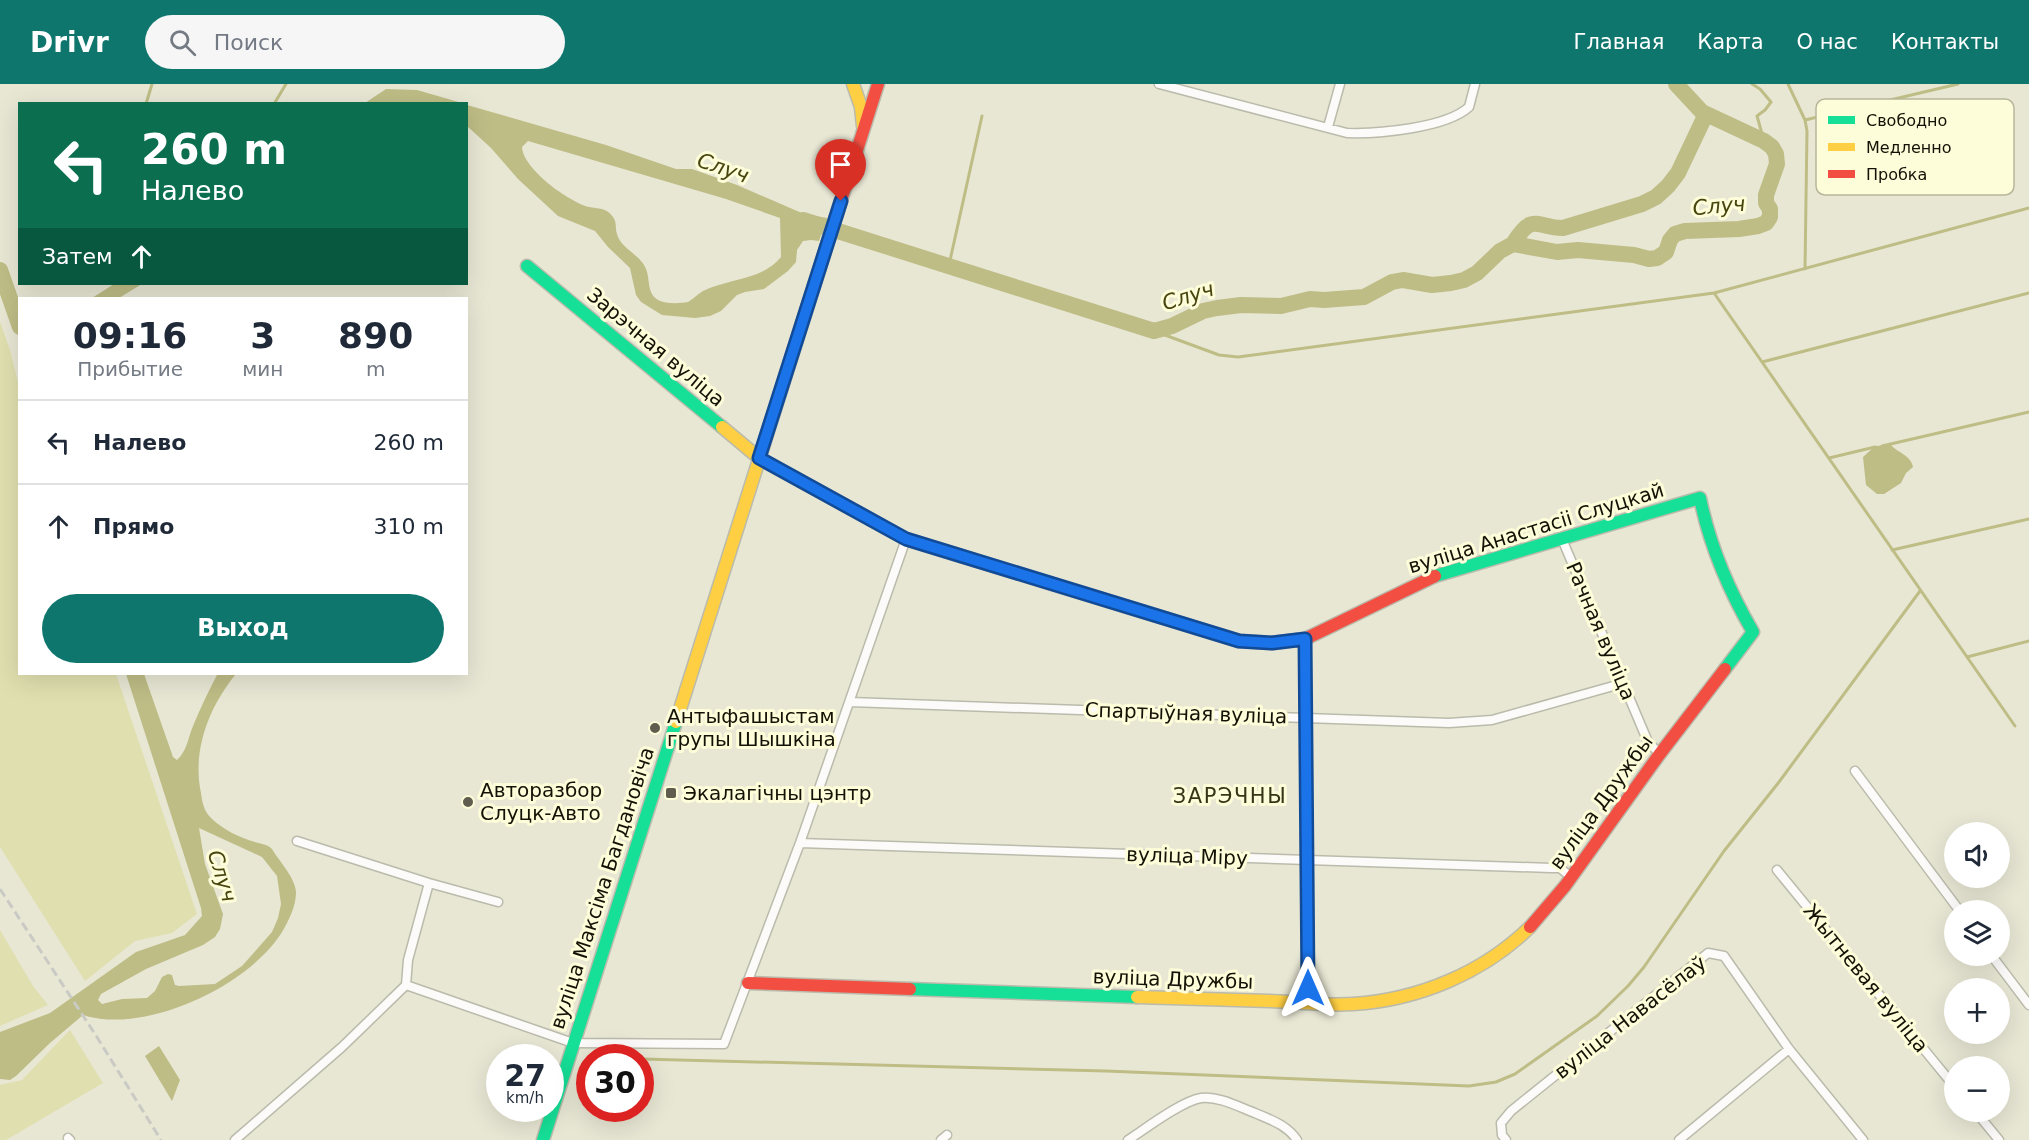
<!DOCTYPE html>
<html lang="ru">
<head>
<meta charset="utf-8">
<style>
	body { margin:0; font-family:"DejaVu Sans",sans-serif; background:#f6f6f7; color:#1f2937; height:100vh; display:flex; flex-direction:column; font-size:22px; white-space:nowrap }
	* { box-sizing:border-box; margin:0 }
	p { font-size:20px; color:#747a83 }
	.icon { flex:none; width:33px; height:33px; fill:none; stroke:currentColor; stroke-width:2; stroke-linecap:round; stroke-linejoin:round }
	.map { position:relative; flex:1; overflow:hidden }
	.panel { position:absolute; left:18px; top:213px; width:450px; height:378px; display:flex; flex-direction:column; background:#fff; border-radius:0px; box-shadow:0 6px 24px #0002 }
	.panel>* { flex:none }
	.guide { position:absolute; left:18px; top:18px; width:450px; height:183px; border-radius:0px; box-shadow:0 6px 24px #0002; background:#0b6e4f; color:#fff; overflow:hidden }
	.tools { position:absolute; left:1944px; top:738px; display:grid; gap:12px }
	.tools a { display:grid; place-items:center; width:66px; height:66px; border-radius:50%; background:#fff; box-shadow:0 6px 24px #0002; font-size:30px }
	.speed { position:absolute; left:486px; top:960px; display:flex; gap:12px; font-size:30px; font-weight:700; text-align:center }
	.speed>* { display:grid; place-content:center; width:78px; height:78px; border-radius:50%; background:#fff; box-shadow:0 6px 24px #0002; line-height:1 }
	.speed small { font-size:15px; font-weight:400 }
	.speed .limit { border:9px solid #d22; background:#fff; color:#111 }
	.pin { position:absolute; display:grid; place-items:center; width:51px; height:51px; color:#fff; margin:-62px -26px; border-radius:50% 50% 50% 0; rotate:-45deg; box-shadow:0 0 6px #0007 }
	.pin .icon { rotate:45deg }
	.me { position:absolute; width:66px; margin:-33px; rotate:0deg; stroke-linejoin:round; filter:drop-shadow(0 0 4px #0008) }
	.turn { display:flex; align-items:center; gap:21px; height:126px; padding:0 24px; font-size:27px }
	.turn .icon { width:78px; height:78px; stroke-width:2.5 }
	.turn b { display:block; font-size:42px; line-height:51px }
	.then { display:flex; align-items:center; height:57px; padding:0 24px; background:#0003; gap:12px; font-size:22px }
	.eta { display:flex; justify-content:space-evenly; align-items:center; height:102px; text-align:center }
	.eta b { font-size:36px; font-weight:600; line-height:42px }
	.primary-button { display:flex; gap:12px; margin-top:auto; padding:12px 24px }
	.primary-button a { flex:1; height:69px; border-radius:36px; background:#0f766e; color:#fff; font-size:24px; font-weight:600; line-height:69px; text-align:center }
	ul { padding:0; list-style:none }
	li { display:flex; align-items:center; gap:18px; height:84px; padding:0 24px; border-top:2px solid #e0e1e3 }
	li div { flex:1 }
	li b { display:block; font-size:22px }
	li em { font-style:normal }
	header { display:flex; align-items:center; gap:36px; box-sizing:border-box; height:84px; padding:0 30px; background:#0f766e; color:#fff }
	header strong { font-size:28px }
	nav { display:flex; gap:33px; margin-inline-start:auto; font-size:21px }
	.search { width:420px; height:54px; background:#f6f6f7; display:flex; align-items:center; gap:15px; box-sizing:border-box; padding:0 21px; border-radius:33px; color:#747a83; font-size:22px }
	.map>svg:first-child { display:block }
	.green { fill:#e0dfaf }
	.water { fill:#bebd86; fill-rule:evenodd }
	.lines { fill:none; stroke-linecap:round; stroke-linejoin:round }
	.stream { stroke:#bebd86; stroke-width:3 }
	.river { stroke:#bebd86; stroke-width:16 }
	.street-casing { stroke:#bbbbac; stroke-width:11 }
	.fast-casing { stroke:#bbbbac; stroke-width:15 }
	.slow-casing { stroke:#bbbbac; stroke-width:15 }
	.jam-casing { stroke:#bbbbac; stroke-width:15 }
	.street { stroke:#fcfbf9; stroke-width:8 }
	.fast { stroke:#16e098; stroke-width:12 }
	.slow { stroke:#ffcf43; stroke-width:12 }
	.jam { stroke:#f24e42; stroke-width:12 }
	.rail { stroke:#cacac5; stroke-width:3; stroke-dasharray:9 4.5; stroke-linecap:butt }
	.route-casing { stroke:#114b97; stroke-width:15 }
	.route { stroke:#1a73e8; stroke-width:10 }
	.poi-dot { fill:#5e5d4e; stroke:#fdfdd9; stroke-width:2 }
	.labels { text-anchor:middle; stroke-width:6; stroke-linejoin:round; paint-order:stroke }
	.street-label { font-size:20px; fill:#131206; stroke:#fdfdd9 }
	.poi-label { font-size:20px; fill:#131206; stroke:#fdfdd9; text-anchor:start }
	.water-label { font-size:21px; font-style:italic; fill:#47440e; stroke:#fdfdd9 }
	.neighbourhood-label { font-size:21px; letter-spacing:1.5px; fill:#363517; stroke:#fdfdd9 }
	.key { fill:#fdfdd9; stroke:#b7b69a; stroke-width:1.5 }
	.key-label { font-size:16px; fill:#131206 }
</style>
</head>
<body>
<header>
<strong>Drivr</strong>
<div class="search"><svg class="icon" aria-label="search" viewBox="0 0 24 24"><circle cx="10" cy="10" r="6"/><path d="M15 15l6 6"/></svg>Поиск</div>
<nav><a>Главная</a><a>Карта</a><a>О нас</a><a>Контакты</a></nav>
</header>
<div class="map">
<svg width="2029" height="1056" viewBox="0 0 2029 1056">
	<rect width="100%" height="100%" fill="#e8e7d4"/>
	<path class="green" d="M0,238L10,266L19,303L20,590H116L197,830L172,849L135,857L85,897L0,763Z
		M0,846L33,902L48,921L0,942Z
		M70,946L103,999L6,1056H0V1001L22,996Z"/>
	<path class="water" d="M386,5L417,6L462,19H365Z
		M467,21L606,61L676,85H692L737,101L804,130L827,134L819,157L811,156L803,157L797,166L796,178L788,187L764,205L745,208L737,211L721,227L710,232L695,234L662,231L641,218L636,211L630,184L608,163L595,147L558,132L518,95L491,64L467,42ZM528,57L726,115L780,134L781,173C763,196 729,194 703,207C698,210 693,215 688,218C676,220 656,221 651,208C648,201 649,192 646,185C641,171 621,165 617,150C615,144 617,138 613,133C606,123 598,125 589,123C569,118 523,85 522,63Z
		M114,200H142L119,214H92Z
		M1891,361C1898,369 1911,371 1913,383L1906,389L1901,399L1884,410H1877L1866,401L1863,373L1875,362Z
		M126,590H144L173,673L177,676C187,667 188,654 193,642C200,625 208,608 217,591L236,590C209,623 192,666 201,709C202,718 204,727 211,734C222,745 240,754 255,758C261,760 267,760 272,765C279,777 295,793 296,808C296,819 292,829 287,839C259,898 146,952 83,931L50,959L16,992L10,996L0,995V948L50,929L136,868L185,851L202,832L201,824ZM199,744L262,773L277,792L281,820L278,834L272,848L242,882L215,900L179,902L175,901L172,891L168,890L162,893L155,907L147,914L122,915L102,920L98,916L101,910L146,885L203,861L215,853L220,845L223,830L205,780Z
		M159,962L180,996L172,1017L145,972Z"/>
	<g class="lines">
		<path class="stream" d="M1752,0L1760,5L1771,18L1765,26L1757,32L1764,57
			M1788,0L1805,36L1807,47L1805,185
			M146,20L152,0
			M274,20L286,0
			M1805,36L1958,0
			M949,181L982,32
			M1714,209L2015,642
			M1154,247L1219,271L1238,273L1714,209L2029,124
			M1762,278L2029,209
			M1882,362L2029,328
			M1829,374L1875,363
			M1892,466L2029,435
			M1967,573L2029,557
			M642,975L1106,987L1469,1002L1496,998L1515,990L1597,932L1628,902L1644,883L1724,767L1779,698L1920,507"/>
		<path class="river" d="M803,136L1154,247L1172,242L1203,227L1217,224L1241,221L1281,222L1310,215L1324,216L1364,213L1392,198L1403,196L1432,201L1451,199L1464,196L1477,189L1500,167L1513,160L1557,168L1578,166L1634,171L1649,175L1657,174L1666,168L1670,156L1675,150L1685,147L1739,145L1758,142L1766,139L1770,133V125L1766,119V111L1777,80L1776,70L1772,63L1764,57L1702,28L1676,0
			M1513,160C1533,127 1536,144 1563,144L1642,120L1656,113L1668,102L1678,89L1706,30
			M0,186L20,243"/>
		<defs>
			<path id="street" d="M1159,0L1347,49C1378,50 1446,44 1469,23L1475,0
				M1328,43L1340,0
				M1562,455L1648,658L1660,670
				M1305,555L1308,919
				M850,618L1449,639L1492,636L1624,599
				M1855,687L1959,826
				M297,757L429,799L498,818
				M800,759L1551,784H1560L1571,793
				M1777,786L1954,1002
				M1992,872L2029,921
				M406,901L408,876L429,799
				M1976,1028L1999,1056
				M68,1054L70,1056
				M235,1056L342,963L406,901L573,959L724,960L800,759L906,455
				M941,1056L947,1051
				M1128,1056C1145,1045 1182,1017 1201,1014C1219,1012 1239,1023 1255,1029C1271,1036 1287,1041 1297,1056
				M1506,1056L1502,1051L1501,1039L1511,1027L1708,869L1724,872L1789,965L1863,1056
				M1679,1056L1789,965"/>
			<path id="fast" d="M527,182L722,343
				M1435,492L1700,414C1710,463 1728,505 1753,548L1725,585
				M910,905L1137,913
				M543,1056L676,638"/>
			<path id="slow" d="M853,0L861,23L863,42
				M722,343L759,374L906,455L961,472
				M676,638L832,145
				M1137,913C1181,914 1225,916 1270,917C1297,918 1325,922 1353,920C1418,916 1483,889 1530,843"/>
			<path id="jam" d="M832,145L878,0
				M961,472L1239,557L1272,559L1305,555L1435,492
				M1530,843L1565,802L1659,671L1725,585
				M748,899L910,905"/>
		</defs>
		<use href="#street" class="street-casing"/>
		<use href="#fast" class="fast-casing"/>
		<use href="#slow" class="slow-casing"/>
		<use href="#jam" class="jam-casing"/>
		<use href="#street" class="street"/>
		<use href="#fast" class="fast"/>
		<use href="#slow" class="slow"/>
		<use href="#jam" class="jam"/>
		<path class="rail" d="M0,805L95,950L161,1056"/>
	</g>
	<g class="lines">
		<defs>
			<path id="route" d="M841,117L759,374L906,455L1239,557L1272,559L1305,555L1308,904"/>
		</defs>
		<use href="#route" class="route-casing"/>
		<use href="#route" class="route"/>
	</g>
	<g class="poi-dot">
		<circle cx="655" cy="644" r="6"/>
		<rect x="665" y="703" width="12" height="12" rx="3"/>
		<circle cx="468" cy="718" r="6"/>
	</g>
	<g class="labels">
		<g class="street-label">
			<text transform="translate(656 263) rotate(40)" y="7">Зарэчная вуліца</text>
			<text transform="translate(1536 444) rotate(-17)" y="7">вуліца Анастасіі Слуцкай</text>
			<text transform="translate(1601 547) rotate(67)" y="7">Рачная вуліца</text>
			<text transform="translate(1186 629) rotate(2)" y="7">Спартыўная вуліца</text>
			<text transform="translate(1601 718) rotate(-54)" y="7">вуліца Дружбы</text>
			<text transform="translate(1187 772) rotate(2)" y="7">вуліца Міру</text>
			<text transform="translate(602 804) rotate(-72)" y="7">вуліца Максіма Багдановіча</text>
			<text transform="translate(1866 894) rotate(51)" y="7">Жытневая вуліца</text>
			<text transform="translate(1173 895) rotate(2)" y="7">вуліца Дружбы</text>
			<text transform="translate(1630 933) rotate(-38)" y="7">вуліца Навасёлаў</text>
		</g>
		<g class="poi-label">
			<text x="667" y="639">Антыфашыстам<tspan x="667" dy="23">групы Шышкіна</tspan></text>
			<text x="480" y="713">Авторазбор<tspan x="480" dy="23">Слуцк-Авто</tspan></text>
			<text x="683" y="716">Экалагічны цэнтр</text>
		</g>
		<g class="water-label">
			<text transform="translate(723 84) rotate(19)" y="7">Случ</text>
			<text transform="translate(1719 122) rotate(-5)" y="7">Случ</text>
			<text transform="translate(1188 212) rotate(-17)" y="7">Случ</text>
			<text transform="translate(222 792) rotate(73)" y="7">Случ</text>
		</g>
		<g class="neighbourhood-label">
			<text x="1230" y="719">ЗАРЭЧНЫ</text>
		</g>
	</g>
	<rect x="1816" y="15" width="198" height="96" rx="9" class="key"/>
	<rect x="1828" y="32" width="27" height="8" fill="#16e098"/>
	<rect x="1828" y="59" width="27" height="8" fill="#ffcf43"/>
	<rect x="1828" y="86" width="27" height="8" fill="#f24e42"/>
	<g class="key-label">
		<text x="1866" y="42">Свободно</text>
		<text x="1866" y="69">Медленно</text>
		<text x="1866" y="96">Пробка</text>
	</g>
</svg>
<div class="tools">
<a><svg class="icon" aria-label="sound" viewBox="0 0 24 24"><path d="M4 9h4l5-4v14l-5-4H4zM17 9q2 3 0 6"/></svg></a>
<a><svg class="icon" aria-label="layers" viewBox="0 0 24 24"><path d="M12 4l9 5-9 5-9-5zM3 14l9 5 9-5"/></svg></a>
<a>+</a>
<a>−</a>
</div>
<div class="speed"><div>27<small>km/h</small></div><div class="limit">30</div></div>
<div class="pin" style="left:841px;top:117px;background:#d93025"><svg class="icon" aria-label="arrive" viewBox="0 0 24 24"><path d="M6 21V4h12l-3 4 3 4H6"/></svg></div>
<svg class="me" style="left:1308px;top:904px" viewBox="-20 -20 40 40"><path d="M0-17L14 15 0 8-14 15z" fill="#1a73e8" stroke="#fff" stroke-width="4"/></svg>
<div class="guide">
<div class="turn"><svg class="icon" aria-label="left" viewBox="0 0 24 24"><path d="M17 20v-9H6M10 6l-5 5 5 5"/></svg><div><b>260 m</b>Налево</div></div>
<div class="then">Затем<svg class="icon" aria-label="ahead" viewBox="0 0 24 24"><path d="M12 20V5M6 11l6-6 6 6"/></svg></div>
</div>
<section class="panel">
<div class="eta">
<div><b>09:16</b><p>Прибытие</p></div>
<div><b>3</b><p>мин</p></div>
<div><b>890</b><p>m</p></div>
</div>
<ul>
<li><svg class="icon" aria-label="left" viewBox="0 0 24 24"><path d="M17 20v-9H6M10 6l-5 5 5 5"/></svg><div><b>Налево</b></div><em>260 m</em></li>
<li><svg class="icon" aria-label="ahead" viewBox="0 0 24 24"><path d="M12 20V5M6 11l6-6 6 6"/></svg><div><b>Прямо</b></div><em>310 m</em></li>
</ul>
<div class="primary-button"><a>Выход</a></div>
</section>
</div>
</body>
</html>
